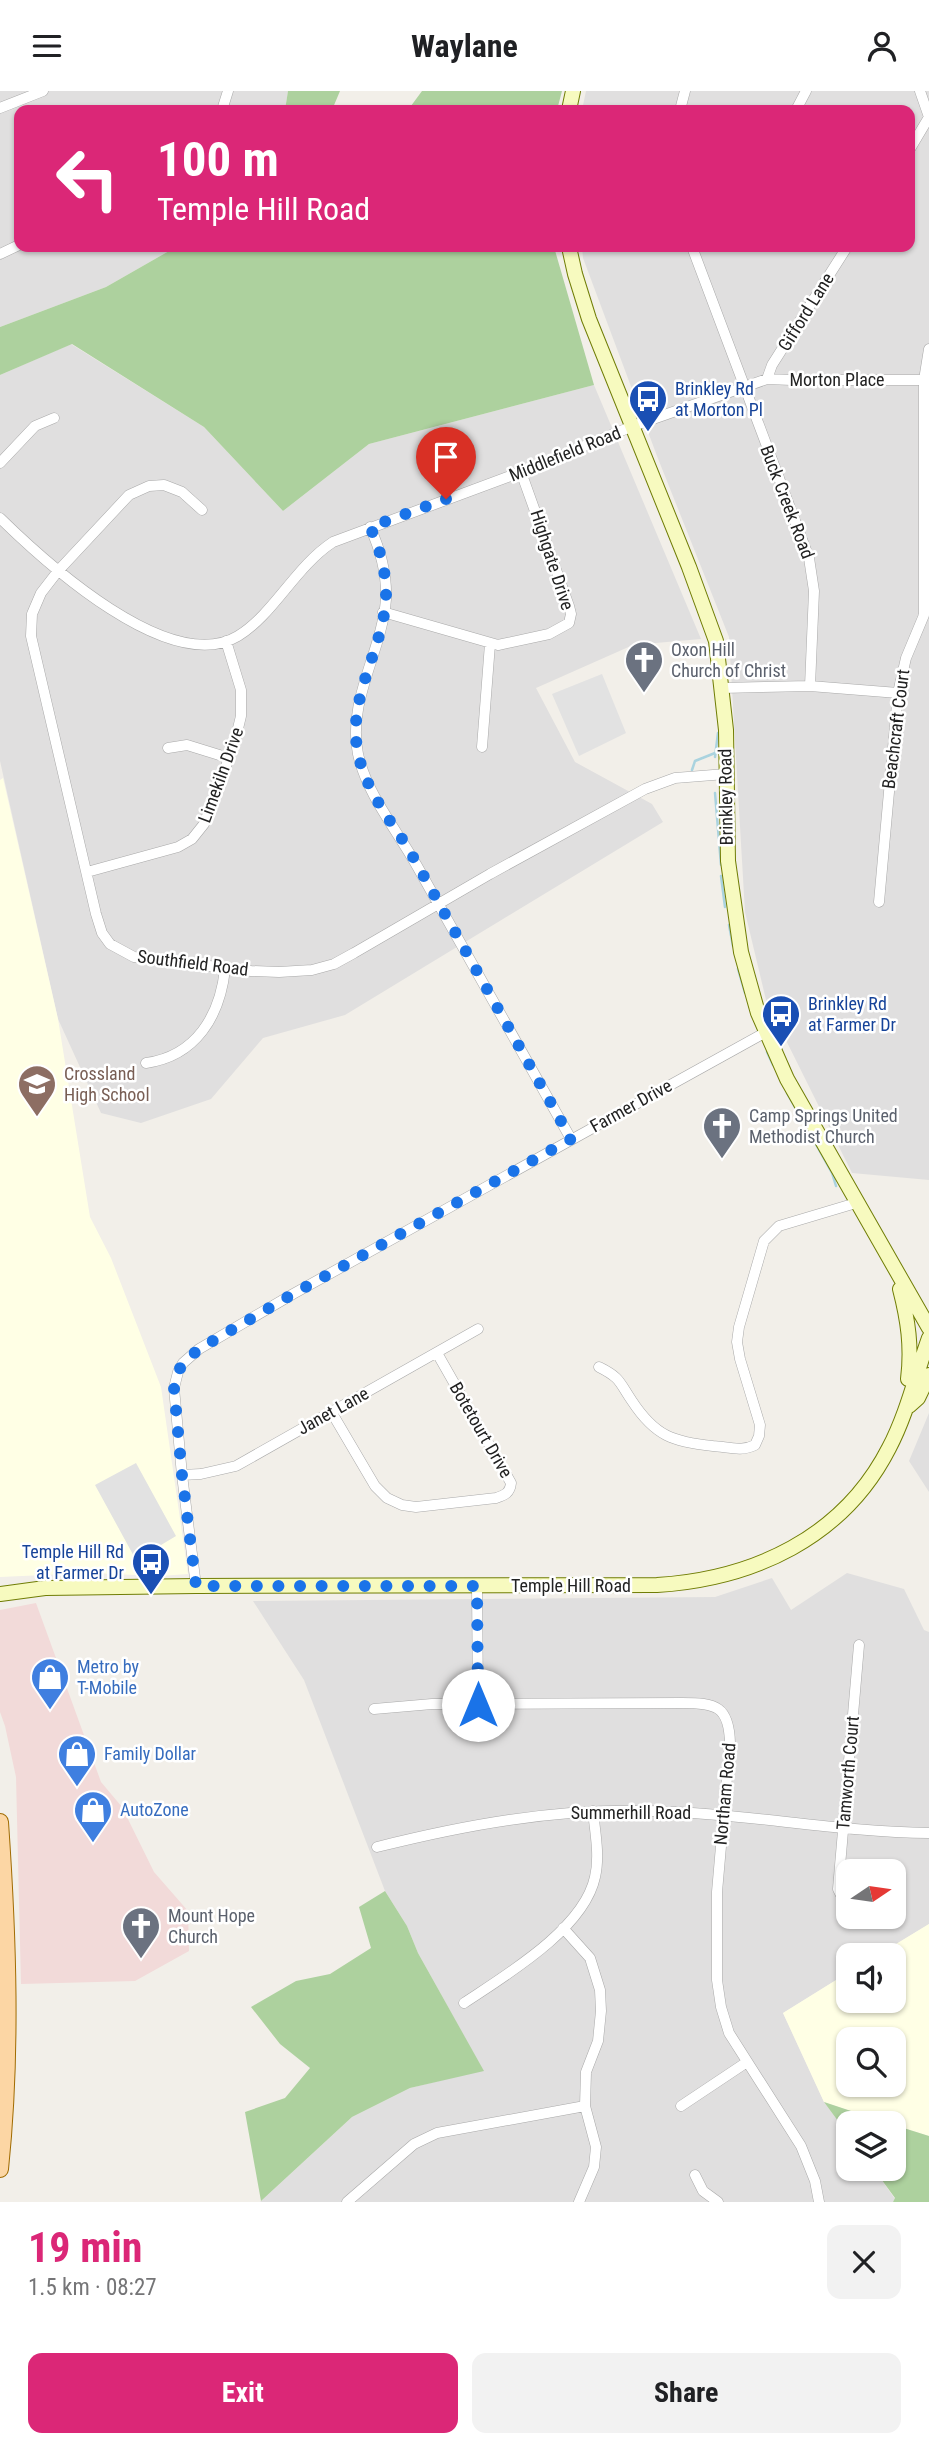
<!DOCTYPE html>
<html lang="en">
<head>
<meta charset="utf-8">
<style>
	body { margin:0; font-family:"Roboto Condensed",sans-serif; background:#f2f2f2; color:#202124; height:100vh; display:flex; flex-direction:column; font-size:26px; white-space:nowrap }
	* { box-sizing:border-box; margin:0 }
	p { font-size:23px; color:#757577 }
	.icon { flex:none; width:38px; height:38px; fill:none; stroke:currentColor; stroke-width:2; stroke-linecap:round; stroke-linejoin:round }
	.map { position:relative; height:2111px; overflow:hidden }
	.details { display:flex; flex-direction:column; background:#fff; flex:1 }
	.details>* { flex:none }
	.guide { position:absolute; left:14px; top:14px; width:901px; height:147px; border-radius:14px; box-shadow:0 2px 5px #0004; background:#db2777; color:#fff; overflow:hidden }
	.needle { width:46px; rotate:77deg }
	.tools { position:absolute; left:836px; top:1768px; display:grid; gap:14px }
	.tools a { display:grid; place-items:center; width:70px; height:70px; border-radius:14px; background:#fff; box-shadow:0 2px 5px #0004; font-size:35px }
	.pin { position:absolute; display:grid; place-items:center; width:60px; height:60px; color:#fff; margin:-72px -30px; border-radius:50% 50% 50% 0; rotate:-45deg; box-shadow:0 0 7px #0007 }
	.pin .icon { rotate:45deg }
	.me { position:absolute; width:77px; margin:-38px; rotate:0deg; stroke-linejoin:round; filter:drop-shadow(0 0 5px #0008) }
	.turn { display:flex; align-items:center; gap:24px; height:147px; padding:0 28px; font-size:32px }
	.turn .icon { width:91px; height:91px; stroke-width:2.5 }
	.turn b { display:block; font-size:49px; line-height:60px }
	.round { display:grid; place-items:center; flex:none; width:74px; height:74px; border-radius:14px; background:#f2f2f2 }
	.summary { display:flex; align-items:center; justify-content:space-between; height:119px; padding:0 28px }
	h1 { font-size:42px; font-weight:700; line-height:52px; color:#db2777 }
	.cta { display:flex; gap:14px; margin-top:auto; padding:14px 28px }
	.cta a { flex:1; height:80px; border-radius:14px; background:#db2777; color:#fff; font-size:28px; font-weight:700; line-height:80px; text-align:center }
	.cta a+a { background:#f2f2f2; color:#202124 }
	header { display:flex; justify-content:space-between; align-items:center; height:91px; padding:0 28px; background:#fff; font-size:32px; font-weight:700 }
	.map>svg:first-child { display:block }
	.residential { fill:#e0dfdf; fill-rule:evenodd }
	.commercial { fill:#f2dad9 }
	.education { fill:#ffffe5; fill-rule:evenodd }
	.forest { fill:#add19e }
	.parking { fill:#e2e2e2 }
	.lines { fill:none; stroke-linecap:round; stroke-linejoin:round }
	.stream { stroke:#aad3df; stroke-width:2.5 }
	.minor-casing { stroke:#a9a9a9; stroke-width:11 }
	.secondary-casing { stroke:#707d05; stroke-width:16 }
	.primary-casing { stroke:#a06b00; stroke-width:18 }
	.minor { stroke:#fff; stroke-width:10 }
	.secondary { stroke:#f7fabf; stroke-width:14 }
	.primary { stroke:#fcd6a4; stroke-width:16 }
	.route { stroke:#1a73e8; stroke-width:12; stroke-dasharray:0 21.6 }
	.labels { text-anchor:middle; stroke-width:5; stroke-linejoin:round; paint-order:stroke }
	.street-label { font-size:18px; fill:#222; stroke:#fff }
	.transit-label { font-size:18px; fill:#164399; stroke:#fff; text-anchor:start }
	.worship-label { font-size:18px; fill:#5b616d; stroke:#fff; text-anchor:start }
	.education-label { font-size:18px; fill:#785e54; stroke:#fff; text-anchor:start }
	.shop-label { font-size:18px; fill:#366cbe; stroke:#fff; text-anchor:start }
</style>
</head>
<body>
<header><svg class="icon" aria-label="menu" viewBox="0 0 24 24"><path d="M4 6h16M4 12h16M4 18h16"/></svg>Waylane<svg class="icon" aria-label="person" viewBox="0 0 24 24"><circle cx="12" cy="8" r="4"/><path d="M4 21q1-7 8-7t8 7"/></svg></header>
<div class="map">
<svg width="929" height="2111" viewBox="0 0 929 2111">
	<rect width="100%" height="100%" fill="#f2efe9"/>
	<path class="residential" d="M0,0H288L285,19H19V156H176L106,196L0,236Z
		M586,0H929V1089L852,1082L766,909L745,821L729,546L657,365L583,167L582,156H910V19H582Z
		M71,253L204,336L283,420L369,353L594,294L701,548L633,554L536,597L575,671L652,713L663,731L345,924L263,947L211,1008L141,1032L101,1022L58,928L0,670V284Z
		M929,1322V1401L909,1370Z
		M847,1482L904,1498L924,1539L929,1541V1833L878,1864H849V1881L783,1922L824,2011L849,2045V2077H873L895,2108L893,2111H260L352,2026L410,1997L483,1979L418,1862L407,1835L385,1800L304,1589L253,1510L715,1506L772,1487L791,1519ZM849,1780H894V1825H849Z"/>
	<path class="commercial" d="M36,1512L101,1691L122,1716L154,1781L188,1820L189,1860L135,1890L21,1893L16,1686L5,1635L0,1621V1519Z"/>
	<path class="education" d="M3,687L58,928L90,1126L111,1167L161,1296L188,1483L160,1485L89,1482L0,1486V689Z
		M929,1833V2045L894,2034V2032H887L824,2011L783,1922L849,1881V1909H894V1864H878ZM849,1948H894V1993H849Z"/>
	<path class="forest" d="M288,0H340L332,19H285Z
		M422,0H562L557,19H408Z
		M176,156H554L594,294L369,353L283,420L204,336L72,253L0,284V236L106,196Z
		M385,1800L407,1835L418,1862L484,1980L410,1997L352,2026L261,2110L245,2021L285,2007L310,1977L280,1953L251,1916L296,1890L330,1883L371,1857L359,1816Z
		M824,2011L887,2032H849V2045Z
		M894,2034L929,2045V2111H893L895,2107L873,2077H894Z"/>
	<path class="parking" d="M602,583L626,642L579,665L552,603Z
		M136,1372L176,1445L136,1469L95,1394Z"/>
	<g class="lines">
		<path class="stream" d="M715,666L718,642
			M692,679L695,670L715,662
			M715,702L721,774
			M721,785L725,816
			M729,834L733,855
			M738,878L745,902
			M767,961L773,974
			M787,1002L806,1036
			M813,1048L832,1082L836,1095"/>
		<defs>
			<path id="minor" d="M920,0L929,26
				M0,17L43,0
				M222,19L228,0
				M680,19L685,0
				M796,19L806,0
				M910,58L929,26
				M692,156L809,467L814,500L810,595
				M0,163L19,154
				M767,288L772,274L847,156
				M0,372L35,335L54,327
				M202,419L182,401L164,394L149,395L129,404L58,480L41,502L32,523L31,545L96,823L102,842L110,853L134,866L251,880L279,881L312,879L334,873L354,862L490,783L645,698L675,687L726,683
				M0,427C45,471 170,586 238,545C274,523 295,476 333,451L521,381L633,335L767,288L792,289H924
				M370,436C380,458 387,483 386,508C382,561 347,609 358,663C367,704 397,739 417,775C469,866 520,957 571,1048
				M383,521L498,554L549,543L569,532L571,523L569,515L521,381
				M722,597L810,595L898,602
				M482,656L490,553
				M168,657L187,654L229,667
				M87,781L178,756L192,748L204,733L234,654L241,625V599L226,550
				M879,811L898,602L906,567L924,524V289L929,258
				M146,972C196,965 220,925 225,878
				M599,1276C621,1287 619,1291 632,1310C655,1345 673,1351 713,1355C728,1356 742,1361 755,1354L759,1345L760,1334L740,1268L737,1251L739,1236L764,1150L779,1135L856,1112
				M332,1322L375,1395L387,1407L402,1414L416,1416L496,1407C505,1404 510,1402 511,1392L437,1262
				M182,1384L201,1383L236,1375L478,1238
				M196,1495L182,1384L174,1297L178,1281L183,1272L199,1258L293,1203L766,941
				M477,1495L478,1614
				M374,1618L432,1613L682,1612C716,1612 729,1615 730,1652L717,1801V1889L721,1916L729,1942L801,2055L815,2090L819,2111
				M377,1756C465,1734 552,1718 644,1720C739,1721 834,1741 929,1742
				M843,1808L838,1798L859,1554
				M563,1837L590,1867L600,1899L601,1920L598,1950L586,1981L585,2015L596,2056L594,2076L579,2111
				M464,1912C506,1884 584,1838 595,1786C600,1765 595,1741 593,1720
				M681,2015L747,1971
				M695,2084L703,2100L718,2111
				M347,2111L414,2053L437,2042L585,2015"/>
			<path id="secondary" d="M569,19L573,0
				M569,156L575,183L589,228L689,476L716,550L726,639L728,770L741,861L758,922L787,988L929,1237
				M900,1198C908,1229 912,1256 908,1288
				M909,1315L918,1307L929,1284
				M0,1503L45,1497L196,1495L657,1494C753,1488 843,1447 889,1357C907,1323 916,1283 929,1247"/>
			<path id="primary" d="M0,1731C8,1847 12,1963 0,2078"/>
		</defs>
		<use href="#minor" class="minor-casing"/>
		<use href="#secondary" class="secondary-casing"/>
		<use href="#primary" class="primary-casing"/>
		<use href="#minor" class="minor"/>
		<use href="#secondary" class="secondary"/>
		<use href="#primary" class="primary"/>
	</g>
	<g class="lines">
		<path class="route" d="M446,408L370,436C380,457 386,480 386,504C385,557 346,605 358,662C365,697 389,728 408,757L571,1048L293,1203L199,1258L183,1272L178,1281L174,1297L182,1384L196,1495H477L478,1614"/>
	</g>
	<defs>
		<symbol id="bus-pin" viewBox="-11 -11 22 30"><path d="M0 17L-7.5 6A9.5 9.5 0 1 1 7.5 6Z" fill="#1a4fb4" stroke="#fff"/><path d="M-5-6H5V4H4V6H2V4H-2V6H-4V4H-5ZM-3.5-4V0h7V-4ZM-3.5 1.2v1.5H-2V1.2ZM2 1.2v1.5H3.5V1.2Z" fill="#fff"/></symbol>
		<symbol id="church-pin" viewBox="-11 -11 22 30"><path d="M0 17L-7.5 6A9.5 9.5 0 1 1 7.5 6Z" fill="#6b7280" stroke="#fff"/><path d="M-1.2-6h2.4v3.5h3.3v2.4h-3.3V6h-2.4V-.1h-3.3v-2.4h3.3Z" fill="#fff"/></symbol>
		<symbol id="school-pin" viewBox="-11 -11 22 30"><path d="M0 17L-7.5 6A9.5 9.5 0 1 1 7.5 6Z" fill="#8d6e63" stroke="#fff"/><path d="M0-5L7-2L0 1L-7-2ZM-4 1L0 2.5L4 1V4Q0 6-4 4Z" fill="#fff"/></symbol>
		<symbol id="shop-pin" viewBox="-11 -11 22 30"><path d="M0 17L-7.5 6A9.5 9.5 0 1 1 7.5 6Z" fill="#3f7fe0" stroke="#fff"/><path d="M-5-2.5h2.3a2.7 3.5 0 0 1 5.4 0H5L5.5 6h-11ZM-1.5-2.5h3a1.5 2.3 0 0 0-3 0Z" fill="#fff"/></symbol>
	</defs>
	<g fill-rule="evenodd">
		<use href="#bus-pin" x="626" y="286" width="44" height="60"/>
		<use href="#church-pin" x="622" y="547" width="44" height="60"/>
		<use href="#bus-pin" x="759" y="901" width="44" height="60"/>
		<use href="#school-pin" x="15" y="971" width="44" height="60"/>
		<use href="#church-pin" x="700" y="1013" width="44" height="60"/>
		<use href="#bus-pin" x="129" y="1449" width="44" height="60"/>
		<use href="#shop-pin" x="28" y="1564" width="44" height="60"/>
		<use href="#shop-pin" x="55" y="1641" width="44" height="60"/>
		<use href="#shop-pin" x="71" y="1697" width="44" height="60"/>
		<use href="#church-pin" x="119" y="1813" width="44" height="60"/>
	</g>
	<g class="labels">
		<g class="street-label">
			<text transform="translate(806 221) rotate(-58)" y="6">Gifford Lane</text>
			<text x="837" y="295">Morton Place</text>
			<text transform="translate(565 363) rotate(-22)" y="6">Middlefield Road</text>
			<text transform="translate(787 411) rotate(69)" y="6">Buck Creek Road</text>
			<text transform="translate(552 469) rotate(72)" y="6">Highgate Drive</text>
			<text transform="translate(896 638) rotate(-83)" y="6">Beachcraft Court</text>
			<text transform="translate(221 684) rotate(-70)" y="6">Limekiln Drive</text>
			<text transform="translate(726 706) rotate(-91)" y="6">Brinkley Road</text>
			<text transform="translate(193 872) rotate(7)" y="6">Southfield Road</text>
			<text transform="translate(631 1015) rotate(-29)" y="6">Farmer Drive</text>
			<text transform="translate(333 1320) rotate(-29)" y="6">Janet Lane</text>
			<text transform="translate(481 1339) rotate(60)" y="6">Botetourt Drive</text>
			<text x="571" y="1501">Temple Hill Road</text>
			<text transform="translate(848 1682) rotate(-85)" y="6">Tamworth Court</text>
			<text transform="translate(725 1703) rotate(-85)" y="6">Northam Road</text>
			<text x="631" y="1728">Summerhill Road</text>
		</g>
		<g class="transit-label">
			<text x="675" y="304">Brinkley Rd<tspan x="675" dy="21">at Morton Pl</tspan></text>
			<text x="808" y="919">Brinkley Rd<tspan x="808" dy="21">at Farmer Dr</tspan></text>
			<text x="124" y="1467" text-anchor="end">Temple Hill Rd<tspan x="124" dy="21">at Farmer Dr</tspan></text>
		</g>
		<g class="worship-label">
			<text x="671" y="565">Oxon Hill<tspan x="671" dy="21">Church of Christ</tspan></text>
			<text x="749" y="1031">Camp Springs United<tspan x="749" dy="21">Methodist Church</tspan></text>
			<text x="168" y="1831">Mount Hope<tspan x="168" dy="21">Church</tspan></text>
		</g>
		<g class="education-label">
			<text x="64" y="989">Crossland<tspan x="64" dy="21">High School</tspan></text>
		</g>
		<g class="shop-label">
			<text x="77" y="1582">Metro by<tspan x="77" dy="21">T-Mobile</tspan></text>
			<text x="104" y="1669">Family Dollar</text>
			<text x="120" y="1725">AutoZone</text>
		</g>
	</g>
</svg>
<div class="tools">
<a><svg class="needle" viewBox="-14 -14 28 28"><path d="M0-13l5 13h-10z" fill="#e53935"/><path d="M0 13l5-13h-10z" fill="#757577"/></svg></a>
<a><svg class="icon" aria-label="sound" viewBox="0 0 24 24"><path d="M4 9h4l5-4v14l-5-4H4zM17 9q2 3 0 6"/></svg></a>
<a><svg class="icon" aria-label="search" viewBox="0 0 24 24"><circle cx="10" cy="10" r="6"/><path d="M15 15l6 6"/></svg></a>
<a><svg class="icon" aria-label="layers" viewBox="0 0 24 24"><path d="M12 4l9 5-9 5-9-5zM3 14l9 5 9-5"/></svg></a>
</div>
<div class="pin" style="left:446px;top:408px;background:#d93025"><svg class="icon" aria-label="arrive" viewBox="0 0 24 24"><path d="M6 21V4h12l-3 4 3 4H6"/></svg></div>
<svg class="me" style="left:478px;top:1614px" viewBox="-20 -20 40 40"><circle r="19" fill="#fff"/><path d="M0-13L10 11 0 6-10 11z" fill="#1a73e8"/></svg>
<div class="guide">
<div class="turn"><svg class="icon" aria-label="left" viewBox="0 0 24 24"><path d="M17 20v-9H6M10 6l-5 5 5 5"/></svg><div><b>100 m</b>Temple Hill Road</div></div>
</div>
</div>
<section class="details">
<div class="summary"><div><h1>19 min</h1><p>1.5 km · 08:27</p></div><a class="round"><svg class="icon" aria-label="close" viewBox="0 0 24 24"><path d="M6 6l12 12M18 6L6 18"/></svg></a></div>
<div class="cta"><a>Exit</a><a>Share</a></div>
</section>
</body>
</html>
